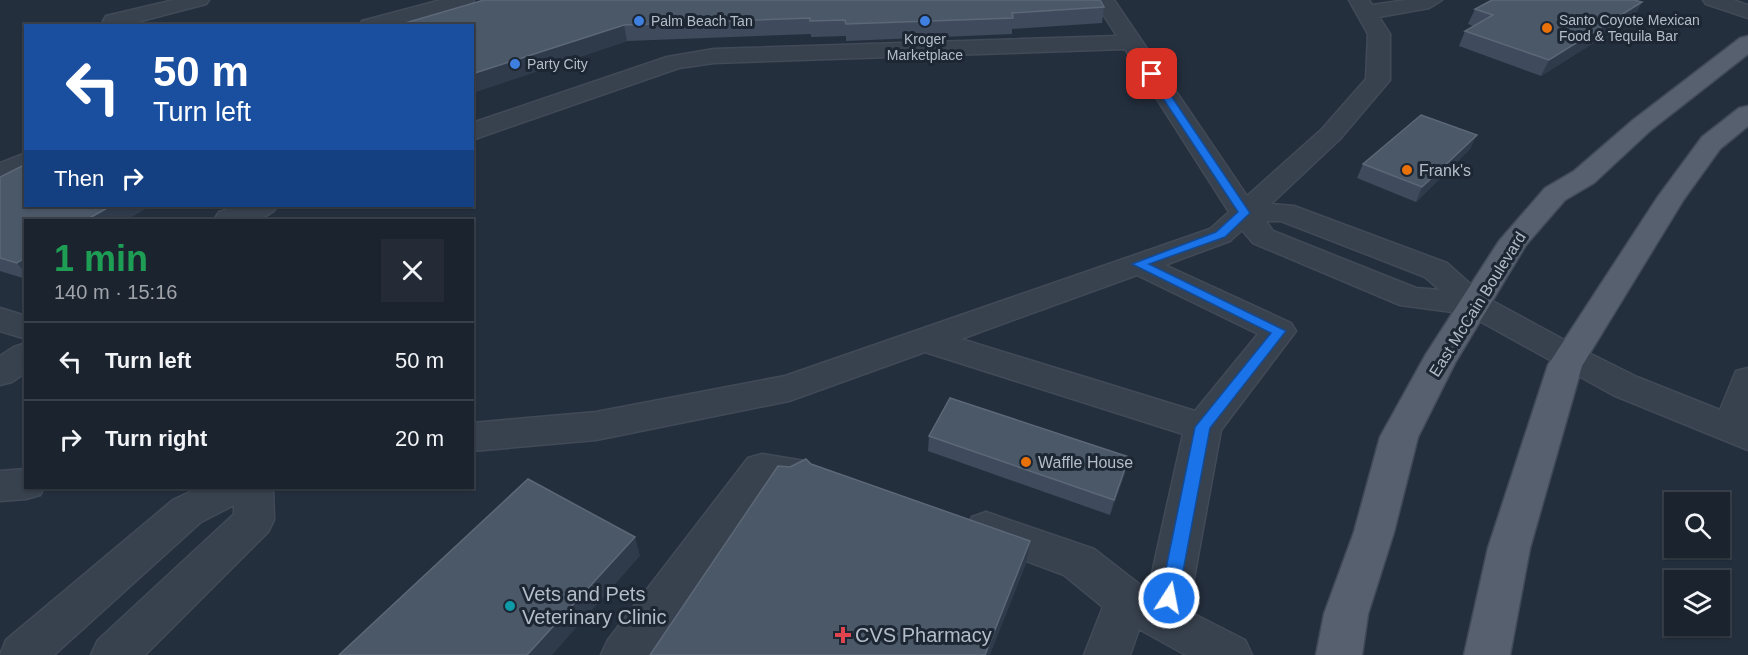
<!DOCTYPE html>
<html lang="en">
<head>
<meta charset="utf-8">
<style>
	body { margin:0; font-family:Helvetica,sans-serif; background:#242b36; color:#f1f3f6; height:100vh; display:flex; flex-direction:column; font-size:22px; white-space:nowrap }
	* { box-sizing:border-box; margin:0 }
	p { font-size:20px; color:#a0a4aa }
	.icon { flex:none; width:33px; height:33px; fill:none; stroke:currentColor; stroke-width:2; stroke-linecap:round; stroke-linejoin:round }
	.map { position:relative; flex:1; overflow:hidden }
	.side { position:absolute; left:24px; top:219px; width:450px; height:270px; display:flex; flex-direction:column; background:#1b232e; border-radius:0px; box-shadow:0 2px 4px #0004,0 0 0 2px #39404a }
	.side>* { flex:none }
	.guide { position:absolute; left:24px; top:24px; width:450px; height:183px; border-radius:0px; box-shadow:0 2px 4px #0004,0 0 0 2px #39404a; background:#1a4fa0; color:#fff; overflow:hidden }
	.fabs { position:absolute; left:1664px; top:492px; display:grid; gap:12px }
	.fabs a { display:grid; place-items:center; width:66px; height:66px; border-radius:0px; background:#1b232e; box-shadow:0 2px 4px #0004,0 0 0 2px #39404a; font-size:30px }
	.pin { position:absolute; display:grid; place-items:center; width:51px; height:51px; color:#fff; margin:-26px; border-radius:12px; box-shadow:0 3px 9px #0006 }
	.me { position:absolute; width:66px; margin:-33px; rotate:11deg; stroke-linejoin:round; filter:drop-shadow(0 0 4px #0008) }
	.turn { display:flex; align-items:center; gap:21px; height:126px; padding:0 30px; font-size:27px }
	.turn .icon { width:78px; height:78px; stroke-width:2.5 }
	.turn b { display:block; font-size:42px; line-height:51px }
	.then { display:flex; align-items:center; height:57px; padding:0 30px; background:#0003; gap:12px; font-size:22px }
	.round { display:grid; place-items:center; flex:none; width:63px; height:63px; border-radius:0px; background:#242b36 }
	.headline { display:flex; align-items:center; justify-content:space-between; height:102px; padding:0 30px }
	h1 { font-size:36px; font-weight:800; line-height:45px; color:#1e9e55 }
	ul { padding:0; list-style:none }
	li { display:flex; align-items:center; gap:18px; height:78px; padding:0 30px; border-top:2px solid #39404a }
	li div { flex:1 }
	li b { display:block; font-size:22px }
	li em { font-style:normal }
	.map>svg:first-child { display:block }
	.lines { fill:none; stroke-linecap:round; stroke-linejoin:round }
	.minor-casing { stroke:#414a57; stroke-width:3 }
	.major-casing { stroke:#414a57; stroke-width:3 }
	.minor { fill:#38414e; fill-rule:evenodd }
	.major { fill:#56606e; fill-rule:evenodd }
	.wall { fill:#3f4b5c }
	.shaded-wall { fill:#2f3b4b }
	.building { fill:#4b5868; stroke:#5c6777; stroke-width:1.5 }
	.route { fill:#1a73e8; stroke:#114b97; stroke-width:1.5 }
	.shop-dot { fill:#3f7fe0; stroke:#1d2633; stroke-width:2 }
	.food-dot { fill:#e8710a; stroke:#1d2633; stroke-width:2 }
	.culture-dot { fill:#0f9aa8; stroke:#1d2633; stroke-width:2 }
	.health-dot { fill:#e0444e; stroke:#1d2633; stroke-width:2 }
	.labels { text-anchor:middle; stroke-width:6; stroke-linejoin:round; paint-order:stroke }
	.far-poi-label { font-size:14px; fill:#b4bcc9; stroke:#1d2633; text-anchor:start }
	.poi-label { font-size:16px; fill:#b4bcc9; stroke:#1d2633; text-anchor:start }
	.street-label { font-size:16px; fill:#b4bcc9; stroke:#1d2633 }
	.near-poi-label { font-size:20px; fill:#b4bcc9; stroke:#1d2633; text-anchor:start }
</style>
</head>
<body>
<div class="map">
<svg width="1748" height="655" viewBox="0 0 1748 655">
	<rect width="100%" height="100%" fill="#242f3e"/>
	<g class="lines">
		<defs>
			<path id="minor" d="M174,0H209L206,4L122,26H106L103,21L106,16Z
				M441,0H474L471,4L396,26H360L362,21Z
				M1094,0H1114L1247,196L1322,129L1366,79L1368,34L1349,0H1369L1372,5L1407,0H1442L1429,8L1379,17L1390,34V80L1340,139L1271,204L1294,206L1447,263L1485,297L1581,349L1637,377L1720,410L1736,371L1748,368V450L1613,395L1467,314L1400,305L1253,243L1242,230L1230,241L1165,265L1291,323L1296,331L1221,430L1188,611L1245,640L1252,655H1186L1139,629L1130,655H1084L1103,607L1064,575L972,541L966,529L972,517L986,512L1094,549L1148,591L1183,434L925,352L789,401L596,440L472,451V423L596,412L785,376L1210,229L1229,212L1125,49L714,63L679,68L472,140V123L667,57L714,49L1117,36ZM1266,221H1281L1425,277L1440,290L1416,288L1273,231ZM1137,275L1258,334L1195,411L961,339Z
				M1703,0H1733L1748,5V18L1706,4Z
				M26,153V172L0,182V163Z
				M238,206H278C266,224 236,220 216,220L215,218L219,212Z
				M0,308L26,316V339L0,331Z
				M26,343V372L12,382L0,385V356L14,347Z
				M762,454L805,461L810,472L805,483L791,487L772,485L651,655H601L608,640L748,458Z
				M26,469V488H44L40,495L26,499L0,501V471Z
				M198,488H273L274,520L268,532L145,655H91L98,640L234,514V505L201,522L54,655H0L6,640L173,500Z"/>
			<path id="major" d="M1748,36V54L1651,130L1594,183L1565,200L1526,245L1455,363L1418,437L1394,532L1368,614L1362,655H1316L1324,614L1354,532L1380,437L1426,354L1499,241L1545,188L1574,171L1633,120L1740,38Z
				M1748,106V126L1720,149L1684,199L1582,366L1530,548L1510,655H1464L1488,548L1548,365L1657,198L1702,137L1739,108Z"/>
		</defs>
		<use href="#minor" class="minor-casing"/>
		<use href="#major" class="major-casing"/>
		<use href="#minor" class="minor"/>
		<use href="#major" class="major"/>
	</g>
	<path class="wall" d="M1642,2L1633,18L1541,76L1459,46L1465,31L1473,26L1468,24L1475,9Z
		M1104,7L1102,23L1012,29V34L846,41V36L811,37V34L627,41L472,93V26Z
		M1470,149L1416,202L1357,178L1363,164Z
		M0,177L150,206L126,220H26V279L0,271Z
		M929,436L1125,473L1110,515L928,451Z"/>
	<path class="shaded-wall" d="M1642,2L1633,18L1541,76L1549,60Z
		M624,25L627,41L472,93V74Z
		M1477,135L1470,149L1416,202L1422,187Z
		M111,206H150L126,220H86Z
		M26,257V274L17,263Z
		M1129,457L1125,473L1110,515L1114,500Z
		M635,537L640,556L552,655H527Z
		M1030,541L1026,564L990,655H985Z"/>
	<path class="building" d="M484,0H1100L1104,7L1012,13L1013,18L846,24L845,20L810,21V18L624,25L472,74V26H395Z
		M1492,0H1634L1642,2L1549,60L1465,31L1493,15L1475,9Z
		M1421,115L1477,135L1422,187L1363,164Z
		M26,164V206H111L86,220H26V257L17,263L0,258V177Z
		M950,398L1129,457L1114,500L929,436Z
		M806,459L811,464L1030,541L985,655H650L778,466L790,467Z
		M528,479L635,537L527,655H339Z"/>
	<path class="route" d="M1152,71L1155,72L1250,213L1225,237L1149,264L1286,331L1210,428L1178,598L1175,604L1169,606L1162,604L1160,598L1195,427L1271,333L1132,264L1216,232L1238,212L1147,74Z"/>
	<g class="shop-dot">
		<circle cx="639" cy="21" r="6"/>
		<circle cx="925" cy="21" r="6"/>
		<circle cx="515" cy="64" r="6"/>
	</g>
	<g class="food-dot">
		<circle cx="1547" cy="28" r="6"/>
		<circle cx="1407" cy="170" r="6"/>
		<circle cx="1026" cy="462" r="6"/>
	</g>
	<circle class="culture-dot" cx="510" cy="606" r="6"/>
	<path class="health-dot" d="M840 626h6v6h6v6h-6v6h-6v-6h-6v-6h6z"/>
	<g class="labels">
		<g class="far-poi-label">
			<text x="1559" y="25">Santo Coyote Mexican<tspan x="1559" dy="16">Food &amp; Tequila Bar</tspan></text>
			<text x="651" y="26">Palm Beach Tan</text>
			<text x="925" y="44" text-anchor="middle">Kroger<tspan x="925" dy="16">Marketplace</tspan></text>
			<text x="527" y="69">Party City</text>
		</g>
		<g class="poi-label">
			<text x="1419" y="176">Frank's</text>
			<text x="1038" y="468">Waffle House</text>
		</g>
		<g class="street-label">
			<text transform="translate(1477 304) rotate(-58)" y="6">East McCain Boulevard</text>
		</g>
		<g class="near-poi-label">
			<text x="522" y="601">Vets and Pets<tspan x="522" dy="23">Veterinary Clinic</tspan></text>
			<text x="855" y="642">CVS Pharmacy</text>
		</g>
	</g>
</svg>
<div class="fabs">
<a><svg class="icon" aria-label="search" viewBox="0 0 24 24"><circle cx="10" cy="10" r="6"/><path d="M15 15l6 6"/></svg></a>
<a><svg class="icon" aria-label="layers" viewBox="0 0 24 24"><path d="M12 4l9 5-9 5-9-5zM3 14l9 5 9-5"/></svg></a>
</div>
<div class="pin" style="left:1152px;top:74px;background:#d93025"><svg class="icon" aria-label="arrive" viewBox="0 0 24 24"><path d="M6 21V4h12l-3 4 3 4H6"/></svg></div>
<svg class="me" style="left:1169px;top:598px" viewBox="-20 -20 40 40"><circle r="17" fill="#1a73e8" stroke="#fff" stroke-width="3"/><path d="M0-11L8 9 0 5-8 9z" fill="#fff"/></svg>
<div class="guide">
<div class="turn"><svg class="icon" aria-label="left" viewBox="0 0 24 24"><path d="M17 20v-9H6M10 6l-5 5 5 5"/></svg><div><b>50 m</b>Turn left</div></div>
<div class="then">Then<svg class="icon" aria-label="right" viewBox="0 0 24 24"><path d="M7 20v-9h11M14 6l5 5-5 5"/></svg></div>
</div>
<section class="side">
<div class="headline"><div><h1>1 min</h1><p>140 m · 15:16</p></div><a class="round"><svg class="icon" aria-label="close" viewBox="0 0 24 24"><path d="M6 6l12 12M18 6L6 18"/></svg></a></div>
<ul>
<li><svg class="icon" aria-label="left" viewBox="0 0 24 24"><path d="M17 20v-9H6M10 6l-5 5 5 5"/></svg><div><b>Turn left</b></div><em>50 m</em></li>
<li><svg class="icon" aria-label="right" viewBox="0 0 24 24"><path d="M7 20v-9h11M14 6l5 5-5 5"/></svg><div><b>Turn right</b></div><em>20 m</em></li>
</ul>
</section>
</div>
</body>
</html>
